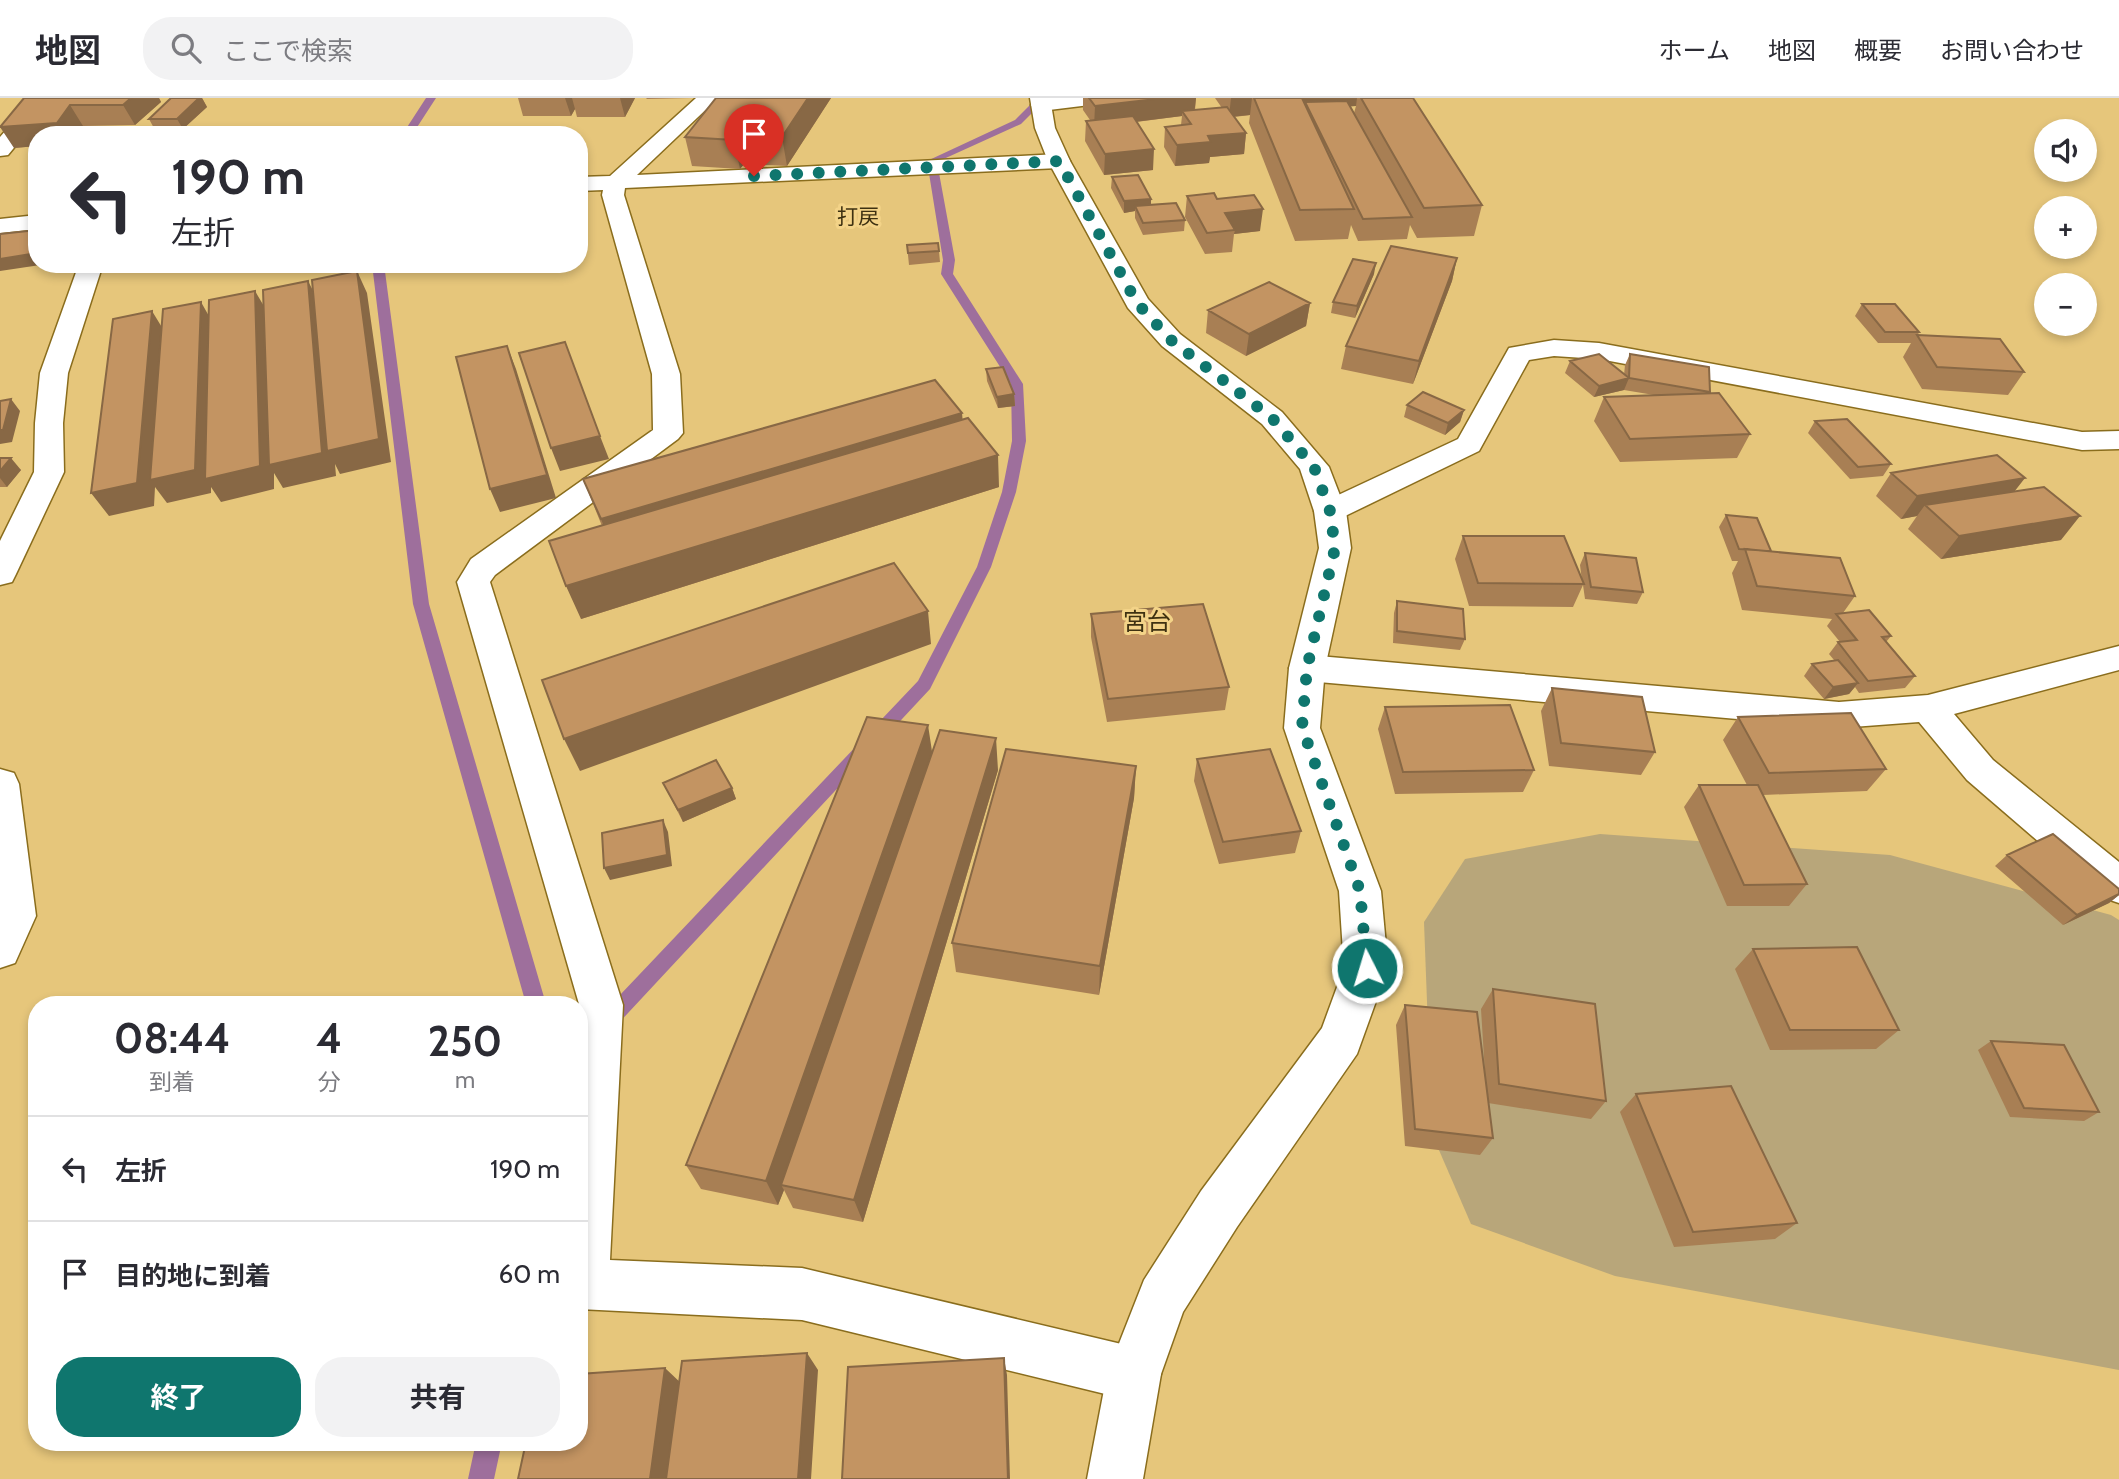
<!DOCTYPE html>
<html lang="ja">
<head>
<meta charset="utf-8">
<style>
	body { margin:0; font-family:Cabin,"Noto Sans JP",sans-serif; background:#f2f2f3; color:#2b2b33; height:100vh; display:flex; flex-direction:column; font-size:26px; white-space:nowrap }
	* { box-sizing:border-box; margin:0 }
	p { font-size:23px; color:#7c7c81 }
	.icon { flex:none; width:38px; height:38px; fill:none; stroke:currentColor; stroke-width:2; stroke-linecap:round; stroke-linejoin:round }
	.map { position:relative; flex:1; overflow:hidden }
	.side { position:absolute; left:28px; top:898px; width:560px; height:455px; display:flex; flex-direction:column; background:#fff; border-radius:28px; box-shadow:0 4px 10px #0003 }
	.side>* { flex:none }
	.hud { position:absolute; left:28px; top:28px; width:560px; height:147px; border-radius:28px; box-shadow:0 4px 10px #0003; background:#fff; color:#2b2b33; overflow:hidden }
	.buttons { position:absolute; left:2034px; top:21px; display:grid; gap:14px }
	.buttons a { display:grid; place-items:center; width:63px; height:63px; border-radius:50%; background:#fff; box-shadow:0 4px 10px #0003; font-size:35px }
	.pin { position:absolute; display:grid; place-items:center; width:60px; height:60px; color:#fff; margin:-72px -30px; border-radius:50% 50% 50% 0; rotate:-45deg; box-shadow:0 0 7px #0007 }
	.pin .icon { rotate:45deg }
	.me { position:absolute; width:77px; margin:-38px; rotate:355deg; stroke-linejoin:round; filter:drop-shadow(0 0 5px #0008) }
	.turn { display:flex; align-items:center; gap:24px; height:147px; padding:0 28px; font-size:32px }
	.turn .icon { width:91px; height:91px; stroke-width:2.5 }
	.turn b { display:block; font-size:49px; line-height:60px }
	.eta { display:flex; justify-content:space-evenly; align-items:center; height:119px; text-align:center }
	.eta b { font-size:42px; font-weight:700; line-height:49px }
	.action { display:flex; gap:14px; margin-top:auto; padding:14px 28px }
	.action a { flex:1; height:80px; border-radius:28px; background:#0f766e; color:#fff; font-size:28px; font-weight:700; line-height:80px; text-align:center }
	.action a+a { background:#f2f2f3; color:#2b2b33 }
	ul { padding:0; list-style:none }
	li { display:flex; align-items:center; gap:21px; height:105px; padding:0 28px; border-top:2px solid #e1e1e2 }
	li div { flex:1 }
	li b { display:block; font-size:26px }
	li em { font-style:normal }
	header { display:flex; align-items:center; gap:42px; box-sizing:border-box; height:98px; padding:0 35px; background:#fff; border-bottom:2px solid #e1e1e2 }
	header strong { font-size:33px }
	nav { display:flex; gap:38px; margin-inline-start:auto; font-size:24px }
	.search { width:490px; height:63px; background:#f2f2f3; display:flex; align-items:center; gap:18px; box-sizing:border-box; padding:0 24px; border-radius:28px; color:#7c7c81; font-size:26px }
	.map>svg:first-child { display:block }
	.green { fill:#b8a67a }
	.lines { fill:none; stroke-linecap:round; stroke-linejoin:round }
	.stream { fill:#9e6f9c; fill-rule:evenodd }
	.street-casing { stroke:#8a6d1d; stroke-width:3 }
	.secondary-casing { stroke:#8a6d1d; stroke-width:3 }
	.street { fill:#fff; fill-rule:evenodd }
	.secondary { fill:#fff; fill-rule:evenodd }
	.wall { fill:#a87f54; fill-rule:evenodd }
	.shaded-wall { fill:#886845 }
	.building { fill:#c39462; stroke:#886845; stroke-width:2 }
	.route { stroke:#0f766e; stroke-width:12; stroke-dasharray:0 21.6 }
	.labels { text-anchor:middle; stroke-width:6; stroke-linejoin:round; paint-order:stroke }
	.far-quarter-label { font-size:21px; fill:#3e3111; stroke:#f3d388 }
	.neighbourhood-label { font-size:24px; fill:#3e3111; stroke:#f3d388 }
</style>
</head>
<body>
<header>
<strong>地図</strong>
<div class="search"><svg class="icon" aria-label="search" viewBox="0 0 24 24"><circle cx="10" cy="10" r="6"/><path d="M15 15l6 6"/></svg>ここで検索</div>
<nav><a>ホーム</a><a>地図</a><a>概要</a><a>お問い合わせ</a></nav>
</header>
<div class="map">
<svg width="2119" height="1381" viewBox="0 0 2119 1381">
	<rect width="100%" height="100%" fill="#e6c67b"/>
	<path class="green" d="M1600,736L1890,757L2111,817L2119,822V1272L1615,1178L1471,1126L1432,1036L1424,824L1465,761Z"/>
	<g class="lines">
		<path class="stream" d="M426,0H436L412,37H402Z
			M1037,0H1047L1021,26L937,64L955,162L953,176L1023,286L1026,343L1016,394L991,469L930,591L615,929L608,932L601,929L598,923L601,917L918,583L977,469L1002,394L1012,343L1011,286L941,176L943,162L927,63L1015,22Z
			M372,166H384L429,506L546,906H526L413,506Z
			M476,1344H502L494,1381H468Z"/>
		<defs>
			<path id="street" d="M34,0H55L8,57L0,58V39Z
				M696,0H718L637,77L1059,56L1067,58L1070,63L1067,68L1059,70L625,90L624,97L680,276L683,335L678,341L495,477L490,484L623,907L610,1162L802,1170L1134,1249L1153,1257L1161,1276L1153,1295L1134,1303L802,1222L579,1211V906L457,484L471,461L653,332L652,276L602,97L603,92L579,93V79L610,78Z
				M1108,0L1105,4L1098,6L1041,13L1034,11L1031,7L1034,3L1049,0Z
				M37,117V131L0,135V121Z
				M79,166H103L68,275L63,325L64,374L16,476L12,484L0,487V443L34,374L35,325L40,275Z
				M1554,242L1599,245L2082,334L2119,333V351L2082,352L1599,261L1554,258L1529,262L1479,353L1341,420L1330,423L1319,420L1314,413L1319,406L1458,341L1509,250Z
				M2119,548V572L1954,616L1993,662L2119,764V805L2104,800L1967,682L1919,624L1839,630L1307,583L1295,579L1289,570L1295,561L1307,557L1839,604L1928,597Z
				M0,671L14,675L19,686L36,818L15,865L0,870Z"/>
			<path id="secondary" d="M1030,0H1050L1055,30L1070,63L1148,201L1180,236L1282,314L1329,369L1346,413L1351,450L1325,570L1320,630L1381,793L1388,870L1357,956L1237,1129L1183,1214L1161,1276L1143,1381H1087L1107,1276L1144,1182L1201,1093L1322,930L1344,870L1339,793L1284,630L1289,570L1319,450L1314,413L1300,371L1262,326L1162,248L1128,210L1048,63L1035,30Z"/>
		</defs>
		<use href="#street" class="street-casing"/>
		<use href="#secondary" class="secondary-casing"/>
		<use href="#street" class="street"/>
		<use href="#secondary" class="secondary"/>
	</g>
	<path class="wall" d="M24,0H159L161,4L135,27L83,28L76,37H37V48L14,50Z
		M171,0H202L207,9L183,31L155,32L149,21Z
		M518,0H635L625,19H577L575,11L571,18H523Z
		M646,0H694L647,1Z
		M716,0H831L787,68L744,66L740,71L692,68L685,39Z
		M1083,0H1196L1195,12L1222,10L1215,0H1413L1482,107L1474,138L1417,140L1410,127L1407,141L1358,143L1351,127L1348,141L1295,143L1249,25L1250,17L1234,19L1246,35L1244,56L1210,59L1209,65L1175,68L1164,49L1165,29L1181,27L1182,18L1136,24L1153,72L1104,77L1085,43L1086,23L1090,22L1083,12ZM1350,8H1356L1354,15Z
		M1112,79L1151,101V107L1185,122L1184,133L1143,137L1135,120V113L1124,115L1111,90Z
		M1187,98L1217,101L1260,133L1234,136L1232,154L1205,156L1185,119Z
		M907,147L939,153L940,164L909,167Z
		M1457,160L1452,183L1413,286L1341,271L1346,248Z
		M1374,176L1355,220L1331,215L1333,204Z
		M1310,205L1306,228L1246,258L1206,235L1208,212Z
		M1862,206L1919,234L1918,237L2024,274L2008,297L1922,291L1903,259L1911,245H1878L1855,218Z
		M1630,256L1710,294L1709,295L1750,336L1737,360L1620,364L1594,323L1604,299L1654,297L1624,292L1594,299L1565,275L1570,263L1624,277L1625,267Z
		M986,271L1014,296L1015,308L998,310L987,283Z
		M1407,307L1464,312L1460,324L1445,337L1404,319Z
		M963,322L999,389L581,521L602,428L583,381Z
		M1815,323L1891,366L1883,378L1850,381L1808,335Z
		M0,360L21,372L7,389H0Z
		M1891,375L2015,393L2061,442L1941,461L1908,431L1917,418L1901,421L1876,398Z
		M1726,417L1771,453L1855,498L1843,515L1891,538L1886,544L1915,578L1905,590L1859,595L1855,589L1849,596L1824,601L1804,578L1812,566L1834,562L1829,556L1838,544H1840L1827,528L1832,521L1742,512L1732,475L1738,463H1732L1719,429Z
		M1463,438L1582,483L1580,467L1585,455L1643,494L1637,506L1585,501L1583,487L1573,509L1469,508L1455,461Z
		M1397,503L1465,541L1460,552L1393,545L1394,515Z
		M1091,516L1229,589L1225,612L1107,624L1091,539Z
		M1552,590L1655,654L1641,677L1549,668L1541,613Z
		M1385,609L1534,672L1523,694L1395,696L1378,631Z
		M1738,619L1886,671L1867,693L1763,697L1807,786L1789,808H1727L1684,709L1699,687H1747L1723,642Z
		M932,655L998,672L863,1124L793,1110L784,1092L778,1107L701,1091L686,1067Z
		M1197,661L1301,733L1295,755L1219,766L1194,683Z
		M1136,668L1134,700L1099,897L956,874L952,845Z
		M663,685L732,690L736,701L683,724Z
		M2007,757L2119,791V797L2109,805L2063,827L1995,768Z
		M1753,851L1899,932L1876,951L1770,952L1735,871Z
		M1493,891L1606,1003L1591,1021L1488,1005L1493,1040L1480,1057L1405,1048L1396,927L1405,907L1485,975L1481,911Z
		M1991,943L2099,1014L2084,1023L2010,1019L1978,952Z
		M1636,996L1797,1125L1775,1141L1674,1149L1620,1014Z"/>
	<path class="shaded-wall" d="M131,0H159L161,4L135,27L123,7Z
		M199,0H202L207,9L183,31L177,21Z
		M565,0H572L575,11L571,18Z
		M620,0H635L625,19Z
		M808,0H831L787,68L782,39Z
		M1165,0H1196L1194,17L1182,13V18L1094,29L1095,8Z
		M1231,0H1252L1250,17L1229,19Z
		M1254,0H1357L1356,8L1309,12Z
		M70,7L83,28L76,37H37V48L14,50L0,29Z
		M1246,35L1244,56L1210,59L1209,65L1175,68L1177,47L1208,38Z
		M738,36L744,66L740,71L734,42Z
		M1154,51L1153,72L1104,77L1105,56Z
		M1151,101V112L1135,108V113L1124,115V103Z
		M1263,111L1260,133L1234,136L1235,132L1225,115Z
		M37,155V166H47L0,173V161Z
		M1457,160L1452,183L1413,286L1419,263Z
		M1376,165L1374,176L1355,220L1357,208Z
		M357,173L367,195L391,364L340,376L335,366L336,378L283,390L274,375V391L221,404L211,389V395L167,405L155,389L154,408L109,418L91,395L152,213L166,236L201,204L214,227L255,193L268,215L308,183L320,206Z
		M1310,205L1306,228L1246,258L1249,236Z
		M507,248L516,271L556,400L500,414L490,391Z
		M1629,280L1624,292L1594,299L1599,288Z
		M1014,296L1015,308L998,310L997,299Z
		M11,301L20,313L12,344L0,346V332Z
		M1464,312L1460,324L1445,337L1448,325Z
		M962,315L965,348L614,454L601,421Z
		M600,338L609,361L560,373L551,350Z
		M998,357L999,389L581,521L566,488Z
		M11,360L21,372L7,389L0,380V373Z
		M2025,380L2007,403L1925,407L1917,418L1901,421L1917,398Z
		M2080,418L2061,442L1941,461L1959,438Z
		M928,513L931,546L580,673L564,641Z
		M1858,585L1849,596L1824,601L1833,589Z
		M928,627L933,660L781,1087L784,1092L778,1107L766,1083Z
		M996,640L998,672L863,1124L854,1102Z
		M1136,668L1134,700L1099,897L1100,868Z
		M732,690L736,701L683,724L678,712Z
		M663,722L668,734L672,768L610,782L604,770Z
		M2119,796V797L2109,805L2063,827L2077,817Z
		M807,1255L818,1272L811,1381H798Z
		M1004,1260L1007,1277L1010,1381H1008Z
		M665,1270L683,1287L671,1381H650Z"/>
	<path class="building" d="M24,0H131L123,7H70L57,25L0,29Z
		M171,0H199L177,21H149Z
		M716,0H808L782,39L738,36L734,42L685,39Z
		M1089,0H1165L1095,8Z
		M1254,0H1302L1354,111L1300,112Z
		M1361,0H1413L1482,107L1424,110Z
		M1347,3L1412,119L1363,121L1305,4Z
		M1227,9L1246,35L1208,38L1211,44L1177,47L1165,29L1191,26L1182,13Z
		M1133,18L1154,51L1105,56L1086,23Z
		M1138,77L1151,101L1124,103L1112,79Z
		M1214,95L1217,101L1254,97L1263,111L1225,115L1235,132L1207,135L1187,98Z
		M1176,105L1185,122L1143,125L1135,108Z
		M37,132V155L0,161V136Z
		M938,145L939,153L908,155L907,147Z
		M1391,148L1457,160L1419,263L1346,248Z
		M1353,161L1376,165L1357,208L1333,204Z
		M357,173L379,341L327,353L312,182Z
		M308,183L322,355L269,367L263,192Z
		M1269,184L1310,205L1249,236L1208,212Z
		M255,193L260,368L205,381L209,202Z
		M201,204L195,372L150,382L163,211Z
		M1862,206H1895L1919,234H1885Z
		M152,213L137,385L91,395L113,221Z
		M1917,237L2000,241L2024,274L1937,269Z
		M565,244L600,338L551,350L519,255Z
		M507,248L547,377L490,391L456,259Z
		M1599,256L1629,280L1599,288L1570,263Z
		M1630,256L1709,269L1710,294L1629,280Z
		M1003,269L1014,296L997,299L986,271Z
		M935,282L962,315L601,421L583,381Z
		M1423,294L1464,312L1448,325L1407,307Z
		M1719,295L1750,336L1630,341L1604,299Z
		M11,301L3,332H0V303Z
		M968,320L998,357L566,488L549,443Z
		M1847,321L1891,366L1858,369L1815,323Z
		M1997,357L2025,380L1917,398L1891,375Z
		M0,360H11L0,373Z
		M2044,389L2080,418L1959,438L1925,407Z
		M1726,417L1757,420L1771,453L1739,451Z
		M1463,438H1564L1584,486L1478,485Z
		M1745,451L1840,460L1855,498L1757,488Z
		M1585,455L1636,460L1643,494L1591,489Z
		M894,465L928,513L564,641L542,582Z
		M1397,503L1463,511L1465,541L1397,533Z
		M1203,506L1229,589L1108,601L1091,516Z
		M1869,512L1891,538L1882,539L1915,578L1868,583L1838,544L1857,542L1836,516Z
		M1838,562L1858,585L1833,589L1812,566Z
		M1552,590L1642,599L1655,654L1561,645Z
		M1510,607L1534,672L1403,674L1385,609Z
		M1851,615L1886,671L1769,675L1738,619Z
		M867,619L928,627L766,1083L686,1067Z
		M940,632L996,640L854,1102L781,1087Z
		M1006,651L1136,668L1100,868L952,845Z
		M1270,651L1301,733L1223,744L1197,661Z
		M716,662L732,690L678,712L663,685Z
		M1699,687H1758L1807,786L1744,787Z
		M663,722L667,757L604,770L602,735Z
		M2053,736L2119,791V796L2077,817L2007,757Z
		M1857,849L1899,932H1790L1753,851Z
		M1493,891L1595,906L1606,1003L1499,986Z
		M1405,907L1477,914L1493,1040L1415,1031Z
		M1991,943L2064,947L2099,1014L2024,1010Z
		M1731,988L1797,1125L1693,1134L1636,996Z
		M807,1255L798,1381H666L682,1263Z
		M1004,1260L1008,1381H842L848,1269Z
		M665,1270L650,1381H518L526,1344H579V1276Z"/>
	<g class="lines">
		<path class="route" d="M754,78L1059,63L1137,205L1171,242L1272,320L1314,369L1330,413L1335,450L1307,570L1302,629L1360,793L1367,870"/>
	</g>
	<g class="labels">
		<g class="far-quarter-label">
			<text x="858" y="126">打戻</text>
		</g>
		<g class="neighbourhood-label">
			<text x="1147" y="532">宮台</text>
		</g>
	</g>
</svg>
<div class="buttons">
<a><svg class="icon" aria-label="sound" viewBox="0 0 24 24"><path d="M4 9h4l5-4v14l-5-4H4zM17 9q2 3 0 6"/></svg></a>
<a>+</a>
<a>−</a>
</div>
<div class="pin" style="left:754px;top:78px;background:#d93025"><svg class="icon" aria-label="arrive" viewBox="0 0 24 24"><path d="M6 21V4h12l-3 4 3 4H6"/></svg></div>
<svg class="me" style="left:1367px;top:870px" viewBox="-20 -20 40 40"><circle r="17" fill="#0f766e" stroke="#fff" stroke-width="3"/><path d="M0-11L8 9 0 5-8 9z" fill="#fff"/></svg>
<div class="hud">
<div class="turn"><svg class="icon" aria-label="left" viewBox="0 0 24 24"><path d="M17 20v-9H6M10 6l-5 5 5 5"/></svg><div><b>190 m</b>左折</div></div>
</div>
<section class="side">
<div class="eta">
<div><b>08:44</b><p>到着</p></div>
<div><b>4</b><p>分</p></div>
<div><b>250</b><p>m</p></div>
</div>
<ul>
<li><svg class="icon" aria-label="left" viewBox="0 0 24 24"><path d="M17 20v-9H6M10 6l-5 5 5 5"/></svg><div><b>左折</b></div><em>190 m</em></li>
<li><svg class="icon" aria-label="arrive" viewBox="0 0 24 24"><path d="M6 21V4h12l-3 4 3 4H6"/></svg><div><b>目的地に到着</b></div><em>60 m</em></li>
</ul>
<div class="action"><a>終了</a><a>共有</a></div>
</section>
</div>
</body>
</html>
